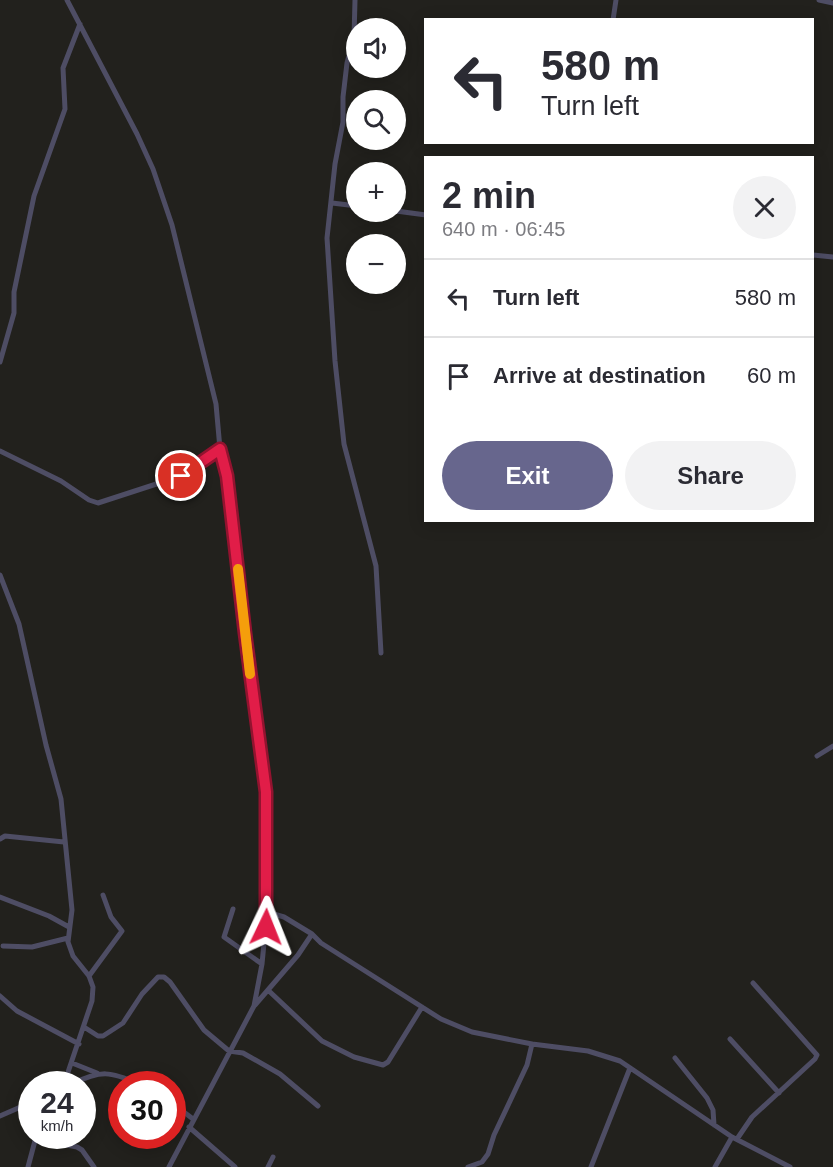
<!DOCTYPE html>
<html lang="en">
<head>
<meta charset="utf-8">
<style>
	body { margin:0; font-family:Arial,sans-serif; background:#f2f2f3; color:#2b2b33; height:100vh; display:flex; flex-direction:column; font-size:22px; white-space:nowrap }
	* { box-sizing:border-box; margin:0 }
	p { font-size:20px; color:#7c7c81 }
	.icon { flex:none; width:33px; height:33px; fill:none; stroke:currentColor; stroke-width:2; stroke-linecap:round; stroke-linejoin:round }
	.map { position:relative; flex:1; overflow:hidden }
	.side { position:absolute; left:424px; top:156px; width:390px; height:366px; display:flex; flex-direction:column; background:#fff; border-radius:0px; box-shadow:0 3px 15px #0003 }
	.side>* { flex:none }
	.hud { position:absolute; left:424px; top:18px; width:390px; height:126px; border-radius:0px; box-shadow:0 3px 15px #0003; background:#fff; color:#2b2b33; overflow:hidden }
	.tools { position:absolute; left:346px; top:18px; display:grid; gap:12px }
	.tools a { display:grid; place-items:center; width:60px; height:60px; border-radius:50%; background:#fff; box-shadow:0 3px 15px #0003; font-size:30px }
	.speed { position:absolute; left:18px; top:1071px; display:flex; gap:12px; font-size:30px; font-weight:700; text-align:center }
	.speed>* { display:grid; place-content:center; width:78px; height:78px; border-radius:50%; background:#fff; box-shadow:0 3px 15px #0003; line-height:1 }
	.speed small { font-size:15px; font-weight:400 }
	.speed .limit { border:9px solid #d22; background:#fff; color:#111 }
	.pin { position:absolute; display:grid; place-items:center; width:51px; height:51px; color:#fff; margin:-26px; border:3px solid #fff; border-radius:50%; box-shadow:0 2px 6px #0007 }
	.me { position:absolute; width:66px; margin:-33px; rotate:2deg; stroke-linejoin:round; filter:drop-shadow(0 0 4px #0008) }
	.turn { display:flex; align-items:center; gap:21px; height:126px; padding:0 18px; font-size:27px }
	.turn .icon { width:78px; height:78px; stroke-width:2.5 }
	.turn b { display:block; font-size:42px; line-height:51px }
	.round { display:grid; place-items:center; flex:none; width:63px; height:63px; border-radius:32px; background:#f2f2f3 }
	.headline { display:flex; align-items:center; justify-content:space-between; height:102px; padding:0 18px }
	h1 { font-size:36px; font-weight:800; line-height:45px }
	.action { display:flex; gap:12px; margin-top:auto; padding:12px 18px }
	.action a { flex:1; height:69px; border-radius:36px; background:#67668d; color:#fff; font-size:24px; font-weight:800; line-height:69px; text-align:center }
	.action a+a { background:#f2f2f3; color:#2b2b33 }
	ul { padding:0; list-style:none }
	li { display:flex; align-items:center; gap:18px; height:78px; padding:0 18px; border-top:2px solid #e1e1e2 }
	li div { flex:1 }
	li b { display:block; font-size:22px }
	li em { font-style:normal }
	.map>svg:first-child { display:block }
	.lines { fill:none; stroke-linecap:round; stroke-linejoin:round }
	.minor { stroke:#4e4d64; stroke-width:5 }
	.route-casing { stroke:#92132f; stroke-width:15 }
	.route { stroke:#e11d48; stroke-width:10 }
	.slow { stroke:#f59e0b; stroke-width:10 }
</style>
</head>
<body>
<div class="map">
<svg width="833" height="1167" viewBox="0 0 833 1167">
	<rect width="100%" height="100%" fill="#22211d"/>
	<g class="lines">
		<path class="minor" d="M67,0L137,134L153,169L172,225L216,404L220,449L227,476L245,633L266,792L267,912L262,964L254,1006L169,1167
			M355,0L354,38L347,63L343,97V122L335,164L327,238L335,361L344,444L376,566L381,653
			M819,0L833,3
			M613,20L616,0
			M332,203L357,206
			M396,211L426,215
			M813,255L833,257
			M0,362L14,313V292L34,196L65,109L63,68L80,24
			M0,451L61,481L89,500L98,503L181,476L220,449
			M0,575L19,624L46,745L61,799L72,910L68,942L73,956L89,976L93,987L92,1001L64,1084
			M817,756L833,746
			M0,839L5,836L64,842
			M0,897L49,916L69,927
			M233,909L224,937L262,964
			M267,912L284,917L312,934
			M3,946L32,947L68,938
			M89,976L122,931L111,917L103,895
			M269,991L322,1041L354,1057L383,1065L388,1062L422,1007
			M0,996L17,1011L79,1044
			M255,1005L298,955L312,934L321,943L441,1019L472,1032L532,1044L588,1051L620,1061L732,1137L790,1167
			M84,1027L98,1036H103L123,1023L142,994L158,977H164L170,982L204,1030L229,1051L243,1053L280,1074L318,1106
			M730,1039L779,1093
			M675,1058L707,1098L713,1110L714,1125
			M72,1063L97,1073
			M72,1084C101,1070 110,1071 139,1084
			M172,1103L193,1119
			M0,1116L32,1102
			M189,1127L235,1167
			M35,1139L77,1147L82,1150L94,1167
			M737,1139L752,1117L815,1059L817,1055L753,983
			M28,1167L36,1137
			M268,1167L273,1157
			M468,1167L482,1162L488,1154L494,1135L527,1065L532,1044
			M591,1167L630,1068
			M715,1167L732,1137"/>
	</g>
	<g class="lines">
		<defs>
			<path id="route" d="M181,476L220,449L227,476L245,633L266,792V927"/>
		</defs>
		<use href="#route" class="route-casing"/>
		<use href="#route" class="route"/>
		<path class="slow" d="M238,569L250,674"/>
	</g>
</svg>
<div class="tools">
<a><svg class="icon" aria-label="sound" viewBox="0 0 24 24"><path d="M4 9h4l5-4v14l-5-4H4zM17 9q2 3 0 6"/></svg></a>
<a><svg class="icon" aria-label="search" viewBox="0 0 24 24"><circle cx="10" cy="10" r="6"/><path d="M15 15l6 6"/></svg></a>
<a>+</a>
<a>−</a>
</div>
<div class="speed"><div>24<small>km/h</small></div><div class="limit">30</div></div>
<div class="pin" style="left:181px;top:476px;background:#d93025"><svg class="icon" aria-label="arrive" viewBox="0 0 24 24"><path d="M6 21V4h12l-3 4 3 4H6"/></svg></div>
<svg class="me" style="left:266px;top:927px" viewBox="-20 -20 40 40"><path d="M0-17L14 15 0 8-14 15z" fill="#e11d48" stroke="#fff" stroke-width="4"/></svg>
<div class="hud">
<div class="turn"><svg class="icon" aria-label="left" viewBox="0 0 24 24"><path d="M17 20v-9H6M10 6l-5 5 5 5"/></svg><div><b>580 m</b>Turn left</div></div>
</div>
<section class="side">
<div class="headline"><div><h1>2 min</h1><p>640 m · 06:45</p></div><a class="round"><svg class="icon" aria-label="close" viewBox="0 0 24 24"><path d="M6 6l12 12M18 6L6 18"/></svg></a></div>
<ul>
<li><svg class="icon" aria-label="left" viewBox="0 0 24 24"><path d="M17 20v-9H6M10 6l-5 5 5 5"/></svg><div><b>Turn left</b></div><em>580 m</em></li>
<li><svg class="icon" aria-label="arrive" viewBox="0 0 24 24"><path d="M6 21V4h12l-3 4 3 4H6"/></svg><div><b>Arrive at destination</b></div><em>60 m</em></li>
</ul>
<div class="action"><a>Exit</a><a>Share</a></div>
</section>
</div>
</body>
</html>
